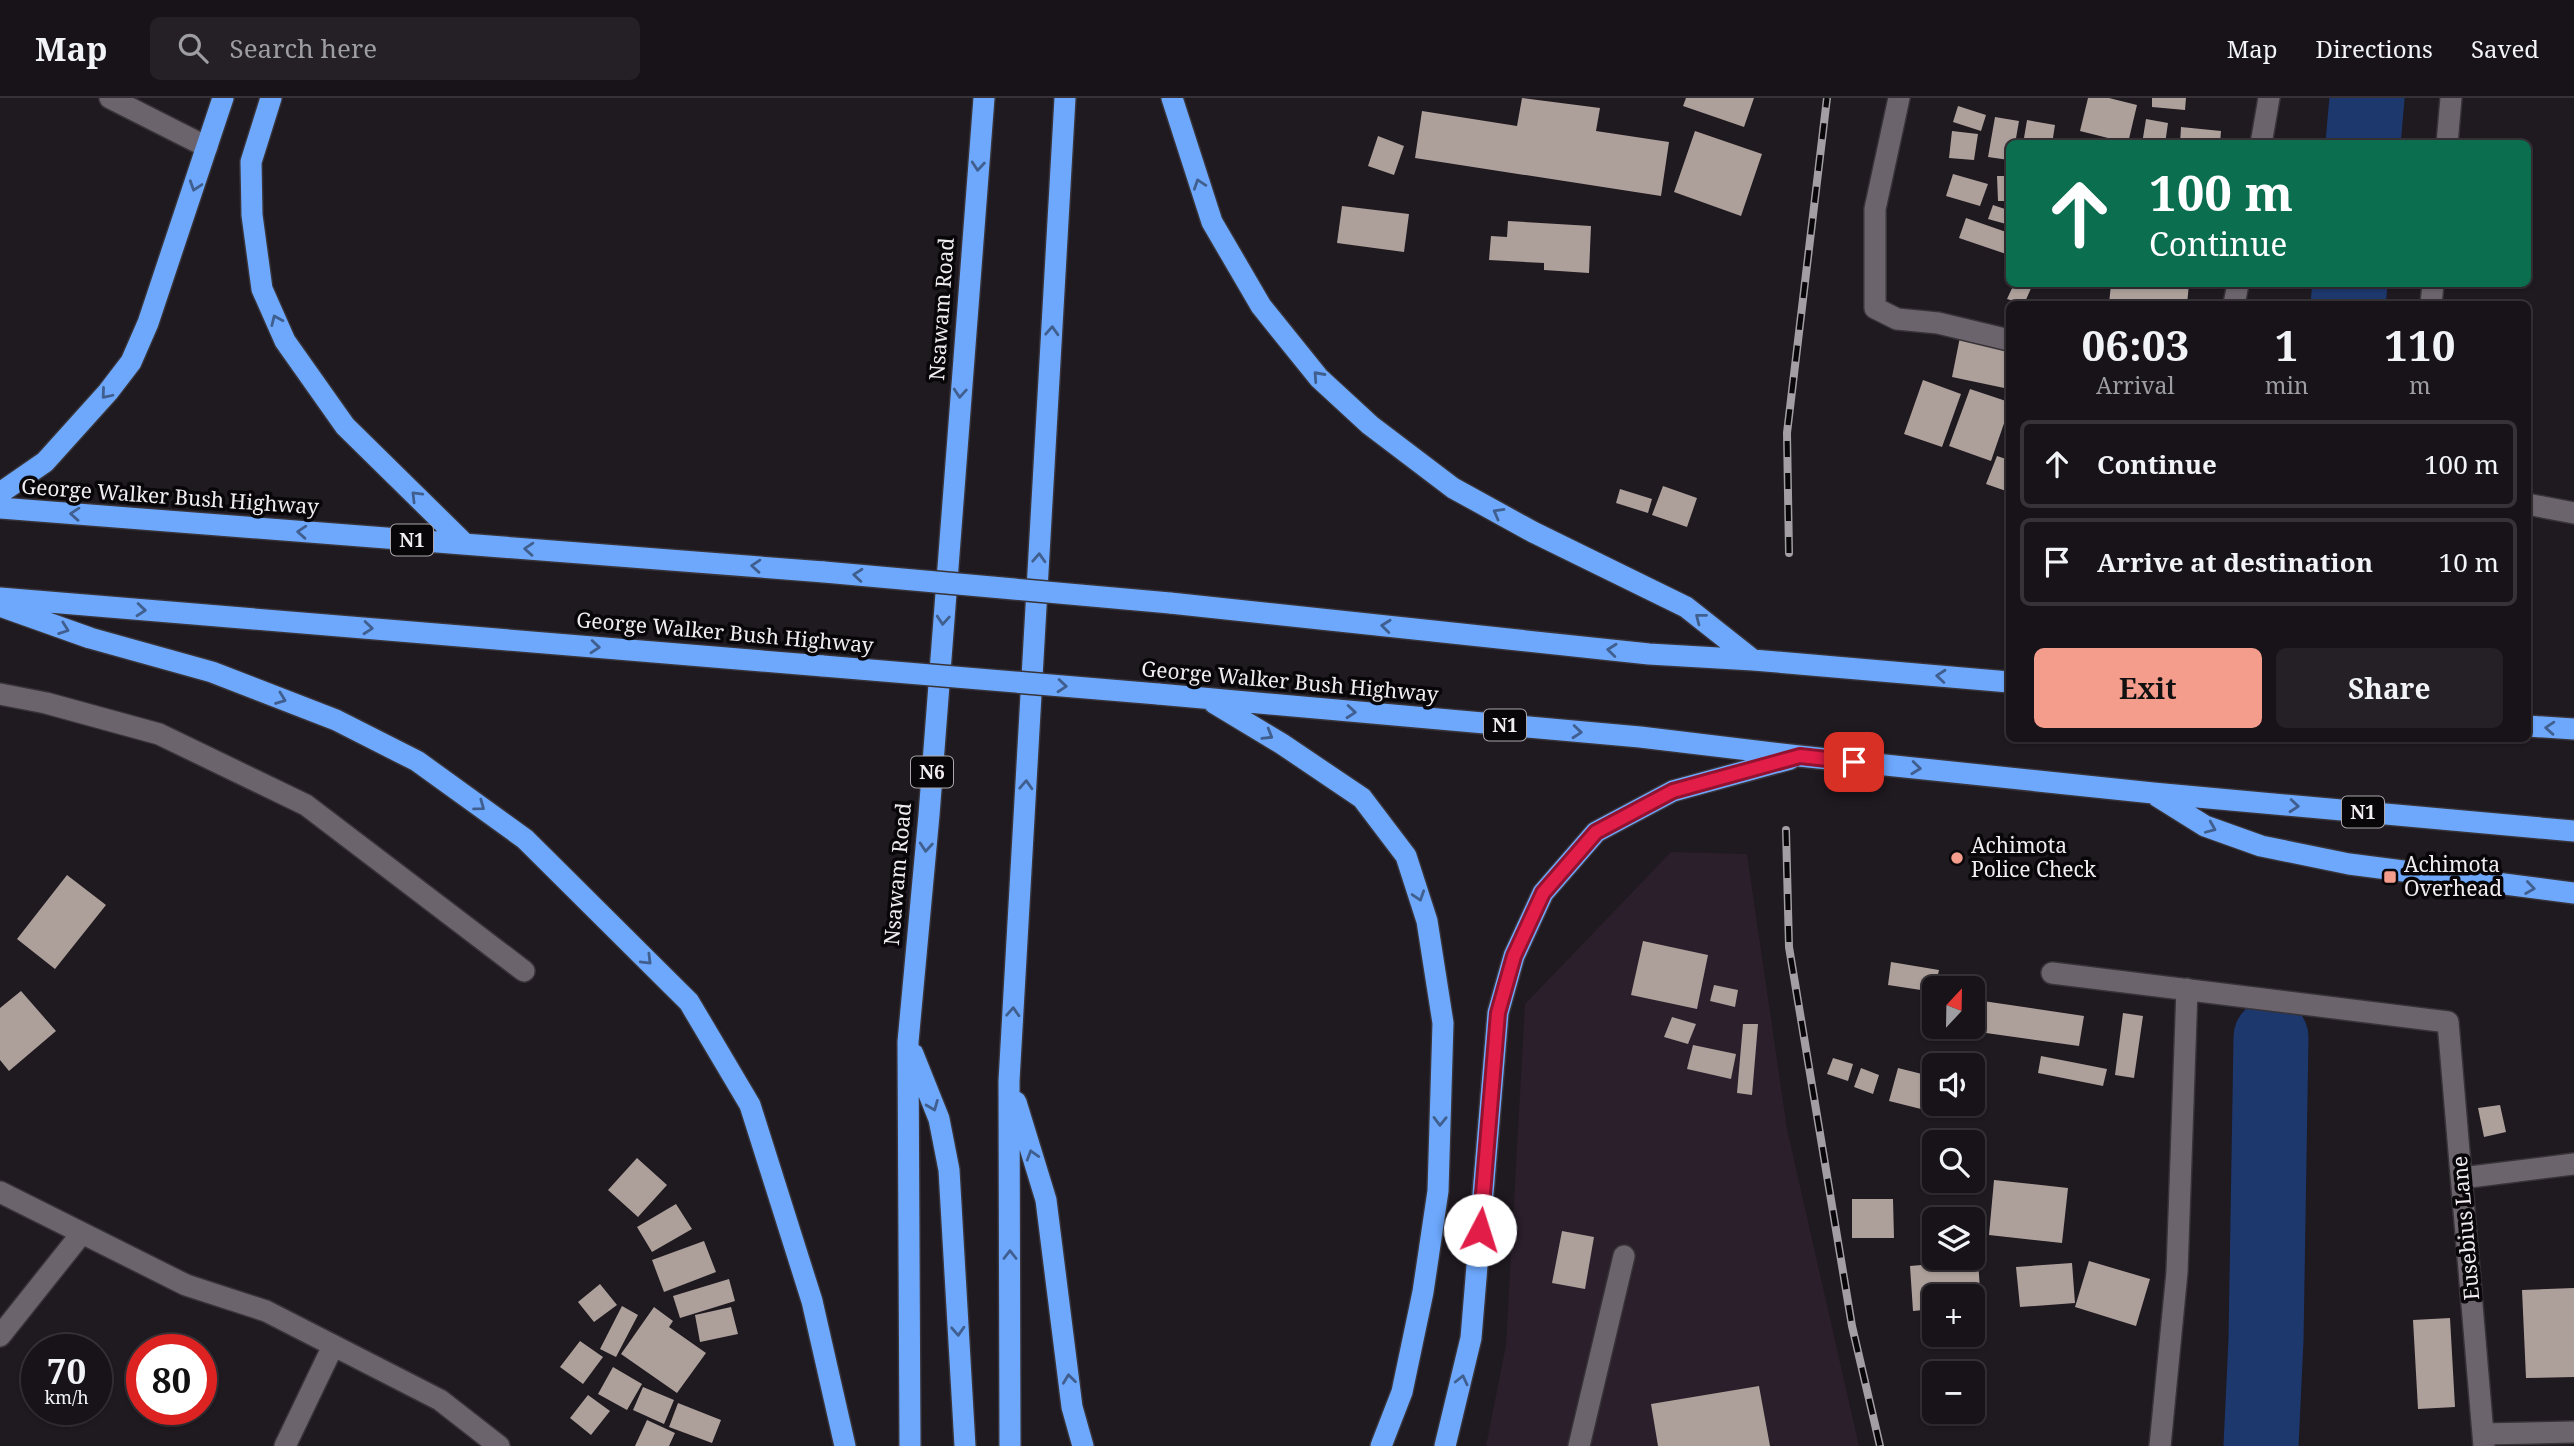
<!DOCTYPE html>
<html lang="en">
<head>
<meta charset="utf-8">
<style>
	body { margin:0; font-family:"Noto Serif",serif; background:#242025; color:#f1f3f6; height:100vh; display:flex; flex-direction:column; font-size:26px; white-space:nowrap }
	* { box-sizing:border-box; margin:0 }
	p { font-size:23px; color:#9e9ea2 }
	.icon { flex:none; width:38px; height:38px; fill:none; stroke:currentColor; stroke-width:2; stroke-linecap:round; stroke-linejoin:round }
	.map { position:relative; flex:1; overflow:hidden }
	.sheet { position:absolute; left:2006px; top:203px; width:525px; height:441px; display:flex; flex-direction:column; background:#171318; border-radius:10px; box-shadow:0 2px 5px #0004,0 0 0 2px #363237 }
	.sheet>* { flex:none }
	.guide { position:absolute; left:2006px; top:42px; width:525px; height:147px; border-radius:10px; box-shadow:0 2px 5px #0004,0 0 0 2px #363237; background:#0b6e4f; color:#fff; overflow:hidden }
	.needle { width:46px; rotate:22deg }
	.tools { position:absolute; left:1922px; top:878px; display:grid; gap:14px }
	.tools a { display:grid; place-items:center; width:63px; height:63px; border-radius:10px; background:#171318; box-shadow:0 2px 5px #0004,0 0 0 2px #363237; font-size:35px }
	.speed { position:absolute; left:21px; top:1236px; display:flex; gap:14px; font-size:35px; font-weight:700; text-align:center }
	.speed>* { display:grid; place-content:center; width:91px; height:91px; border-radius:50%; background:#171318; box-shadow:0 2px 5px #0004,0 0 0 2px #363237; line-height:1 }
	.speed small { font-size:18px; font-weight:400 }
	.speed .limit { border:10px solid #d22; background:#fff; color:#111 }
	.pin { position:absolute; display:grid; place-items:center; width:60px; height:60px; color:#fff; margin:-30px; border-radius:14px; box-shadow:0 4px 10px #0006 }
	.me { position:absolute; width:77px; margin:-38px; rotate:5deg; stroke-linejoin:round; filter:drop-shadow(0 0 5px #0008) }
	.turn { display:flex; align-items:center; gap:24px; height:147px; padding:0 28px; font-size:32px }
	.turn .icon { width:91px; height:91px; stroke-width:2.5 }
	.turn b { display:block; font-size:49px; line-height:60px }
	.eta { display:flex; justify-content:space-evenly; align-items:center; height:119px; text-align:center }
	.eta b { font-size:42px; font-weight:700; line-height:49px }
	.cta { display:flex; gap:14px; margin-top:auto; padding:14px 28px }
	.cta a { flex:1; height:80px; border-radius:10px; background:#f59d8d; color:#111; font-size:28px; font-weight:700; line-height:80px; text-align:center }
	.cta a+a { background:#242025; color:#f1f3f6 }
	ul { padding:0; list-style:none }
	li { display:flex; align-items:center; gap:21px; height:88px; margin:0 14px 10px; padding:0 14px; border:4px solid #363237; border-radius:10px }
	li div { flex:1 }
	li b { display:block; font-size:26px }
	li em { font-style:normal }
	header { display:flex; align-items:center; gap:42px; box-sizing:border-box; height:98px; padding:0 35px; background:#171318; border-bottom:2px solid #363237 }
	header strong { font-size:33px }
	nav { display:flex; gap:38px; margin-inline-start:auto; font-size:24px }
	.search { width:490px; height:63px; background:#242025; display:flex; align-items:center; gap:18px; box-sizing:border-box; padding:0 24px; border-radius:10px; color:#9e9ea2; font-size:26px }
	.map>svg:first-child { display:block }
	.built { fill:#2a1f2b }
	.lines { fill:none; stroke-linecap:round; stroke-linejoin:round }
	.river { stroke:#1d386d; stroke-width:75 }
	.building { fill:#ada09b }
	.lane-casing { stroke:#373338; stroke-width:24 }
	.street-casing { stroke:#373338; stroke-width:24 }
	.highway-casing { stroke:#373338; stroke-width:24 }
	.lane { stroke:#6c646d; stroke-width:21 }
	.street { stroke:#6c646d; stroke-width:21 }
	.highway { stroke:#6da8fd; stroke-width:21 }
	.rail-casing { stroke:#a39ea4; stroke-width:8 }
	.rail { stroke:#080608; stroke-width:5; stroke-dasharray:16; stroke-linecap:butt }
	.highway-bridge-casing { stroke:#373338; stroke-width:24; stroke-linecap:butt }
	.highway-bridge { stroke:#6da8fd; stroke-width:21 }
	.oneway { stroke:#405f8f }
	.route-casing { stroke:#92132f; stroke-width:18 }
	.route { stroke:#e11d48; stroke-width:12 }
	.poi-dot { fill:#f59d8d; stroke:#080608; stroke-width:2.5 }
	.labels { text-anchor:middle; stroke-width:7; stroke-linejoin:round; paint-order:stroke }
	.shield { fill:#080608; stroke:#aba7ac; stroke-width:2 }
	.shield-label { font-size:19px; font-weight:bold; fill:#f1ecf2 }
	.street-label { font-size:21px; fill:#f1ecf2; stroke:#080608 }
	.poi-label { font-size:21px; fill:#f1ecf2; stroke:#080608; text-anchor:start }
</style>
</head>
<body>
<header>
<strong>Map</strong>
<div class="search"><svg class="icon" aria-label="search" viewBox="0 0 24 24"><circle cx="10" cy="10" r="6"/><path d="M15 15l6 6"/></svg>Search here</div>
<nav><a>Map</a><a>Directions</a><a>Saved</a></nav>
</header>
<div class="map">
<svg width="2574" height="1348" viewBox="0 0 2574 1348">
	<rect width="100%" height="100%" fill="#1f1920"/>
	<path class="built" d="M1671,754L1747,756L1787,1031L1859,1348H1486L1506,1247L1525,906Z"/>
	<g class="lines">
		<path class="river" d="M2363,46L2367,0
			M2348,206L2350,186
			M2261,1348L2266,1242L2271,939"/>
	</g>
	<path class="building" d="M1522,0L1600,10L1596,33L1669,44L1661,98L1415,60L1422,13L1517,28Z
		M1686,0H1754L1744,29L1683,8Z
		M2088,0H2109L2137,7L2128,45L2080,33Z
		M2152,0H2186L2185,12L2152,9Z
		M1958,8L1986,17L1981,33L1953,24Z
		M1995,19L2019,23L2015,46H2009V62L1988,59Z
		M2146,21L2168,25L2165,46H2142Z
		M2027,22L2055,27L2052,46H2023Z
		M2181,29L2221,33L2220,46H2180Z
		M1695,33L1762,56L1741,118L1674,94Z
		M1952,33L1978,36L1974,62L1949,60Z
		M1378,38L1404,48L1394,77L1368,68Z
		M1953,76L1988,86L1980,108L1946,98Z
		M1997,78H2009V103H1998Z
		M1993,107L2008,112L2005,119H2008L2006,126L1988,121Z
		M1342,108L1409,116L1404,154L1337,145Z
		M1966,120L2009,135V157L1959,140Z
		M1508,123L1591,128L1589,175L1544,172V165L1489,162L1491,138L1507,139Z
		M2014,186H2033L2024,206L2007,201Z
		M2111,186H2189L2187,206H2109Z
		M1960,239L2009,248V291L1952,279Z
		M1923,282L1961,296L1942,349L1904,336Z
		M1970,291L2009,304V311L1991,363L1949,348Z
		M1997,358L2009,362V394L1986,386Z
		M1663,388L1697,400L1687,429L1652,417Z
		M1620,391L1652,401L1648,415L1616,405Z
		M67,777L106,807L55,871L17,841Z
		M1643,843L1708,857L1697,911L1631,897Z
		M1891,864L1939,872L1934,894L1888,887Z
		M1714,887L1738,892L1735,909L1710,903Z
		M21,893L56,933L9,973L0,962V910Z
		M1983,903L2084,918L2079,948L1979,934Z
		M2123,915L2143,918L2134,980L2115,977Z
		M1672,919L1696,926L1688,946L1664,939Z
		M1743,926H1758L1752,997L1737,995Z
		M1693,947L1736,956L1731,981L1687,971Z
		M2041,958L2107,971L2103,988L2038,975Z
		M1833,960L1853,966L1848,983L1827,976Z
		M1861,970L1879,977L1873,996L1854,989Z
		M1898,970L1934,979L1935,1006L1933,1014L1889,1003Z
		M2500,1007L2506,1034L2484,1039L2478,1010Z
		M637,1060L667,1087L638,1119L608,1092Z
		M1994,1082L2068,1090L2062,1145L1989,1137Z
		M1852,1101H1893L1894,1140H1852Z
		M676,1106L692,1131L652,1154L637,1129Z
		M1562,1133L1594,1139L1585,1191L1552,1185Z
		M704,1143L716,1174L664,1194L652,1162Z
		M1978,1162L1981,1207L1972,1208V1199H1934V1211L1913,1213L1910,1168Z
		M2089,1163L2150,1181L2136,1228L2075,1209Z
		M2072,1165L2075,1205L2020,1209L2016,1169Z
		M729,1181L735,1203L680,1220L673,1198Z
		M600,1186L617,1207L594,1224L578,1204Z
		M2574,1190V1279L2526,1280L2522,1192Z
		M622,1208L638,1217L616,1259L600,1251Z
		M654,1209L673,1223L669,1229L706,1255L677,1295L621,1256Z
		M731,1209L738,1236L700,1244L695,1217Z
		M2450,1220L2455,1309L2418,1311L2413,1222Z
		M580,1243L603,1259L583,1286L560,1269Z
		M613,1269L642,1286L627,1312L598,1296Z
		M1759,1288L1770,1348H1658L1651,1306Z
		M643,1289L674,1302L664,1326L633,1312Z
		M588,1297L610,1313L591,1337L570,1320Z
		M678,1305L721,1322L712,1345L669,1329Z
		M647,1322L675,1335L669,1348H635Z"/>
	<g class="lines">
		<defs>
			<path id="lane" d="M110,0L207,49
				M1899,0L1875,111V210L1897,221L1938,225L2009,242
				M2052,875L2448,924L2484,1348
				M2462,1080L2574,1066
				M2483,1336L2574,1334
				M1579,1348L1624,1158
				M2160,1348L2177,1174L2187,891"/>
			<path id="street" d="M2261,46L2269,0
				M2447,46L2451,0
				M2234,206L2238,186
				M2431,206L2433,186
				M2527,406L2574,415
				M0,596L46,605L159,636L306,707L524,873
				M0,1094L186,1187L266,1213L440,1302L499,1348
				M0,1238L82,1135
				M285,1348L333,1248"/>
			<path id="highway" d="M271,0L251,64L252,117L262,191L285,243L345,328L465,446
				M1172,0L1212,124L1261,208L1319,280L1370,327L1453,390L1533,434L1686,509L1753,562
				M0,395L45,364L108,294L131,264L148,225L223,0
				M0,410L824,474
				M0,500L823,568
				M1170,505L1649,556L1753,562L2009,584
				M0,508L90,540L212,574L336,622L417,663L525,741L689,904L750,1007L812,1203L845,1348
				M1158,596L1640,639L1799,658L2153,695L2574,733
				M1214,605L1282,646L1362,700L1406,758L1427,823L1443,925L1438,1093L1423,1194L1402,1294L1381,1348
				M2527,628L2574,631
				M2157,698L2205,728L2261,748L2349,766L2574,795
				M913,956L939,1021L949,1072L965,1348
				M1016,1004L1046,1102L1072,1309L1083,1348
				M910,1348L908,944L929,717L984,0
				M1010,1348L1009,983L1065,0
				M1445,1348L1471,1240L1498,915L1514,858L1543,795L1596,734L1673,693L1790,661"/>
		</defs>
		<use href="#lane" class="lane-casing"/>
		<use href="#street" class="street-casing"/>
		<use href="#highway" class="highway-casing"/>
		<use href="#lane" class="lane"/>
		<use href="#street" class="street"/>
		<use href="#highway" class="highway"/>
		<defs>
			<path id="rail" d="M1789,455L1787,335L1827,0
				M1786,732L1789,849L1852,1228L1880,1348"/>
		</defs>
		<use href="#rail" class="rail-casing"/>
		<use href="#rail" class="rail"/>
		<defs>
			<path id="highway-bridge" d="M824,474L1170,505
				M823,568L1158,596"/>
		</defs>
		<use href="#highway-bridge" class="highway-bridge-casing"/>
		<use href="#highway-bridge" class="highway-bridge"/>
	</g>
	<defs><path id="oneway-chevron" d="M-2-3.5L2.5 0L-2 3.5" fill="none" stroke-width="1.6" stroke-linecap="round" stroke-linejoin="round" transform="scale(1.75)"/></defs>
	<g class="oneway">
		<use href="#oneway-chevron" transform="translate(978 68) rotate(95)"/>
		<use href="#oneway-chevron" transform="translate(1199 86) rotate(-109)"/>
		<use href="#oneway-chevron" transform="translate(195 88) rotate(108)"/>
		<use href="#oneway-chevron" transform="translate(276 222) rotate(-114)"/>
		<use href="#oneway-chevron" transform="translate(1052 233) rotate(-87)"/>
		<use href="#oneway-chevron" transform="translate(1318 278) rotate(-132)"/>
		<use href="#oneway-chevron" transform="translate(960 295) rotate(94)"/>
		<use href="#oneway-chevron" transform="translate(106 296) rotate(130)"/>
		<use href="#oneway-chevron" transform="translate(416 398) rotate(-135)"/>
		<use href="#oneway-chevron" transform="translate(1498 415) rotate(-151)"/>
		<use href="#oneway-chevron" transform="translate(75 416) rotate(-176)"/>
		<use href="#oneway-chevron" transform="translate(302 434) rotate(-176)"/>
		<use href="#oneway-chevron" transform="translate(529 451) rotate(-176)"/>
		<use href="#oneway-chevron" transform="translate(1039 460) rotate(-87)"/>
		<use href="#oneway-chevron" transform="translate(756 468) rotate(-176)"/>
		<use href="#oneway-chevron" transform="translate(858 477) rotate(-175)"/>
		<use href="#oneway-chevron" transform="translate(141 512) rotate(5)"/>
		<use href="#oneway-chevron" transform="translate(1700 520) rotate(-142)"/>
		<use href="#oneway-chevron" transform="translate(943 522) rotate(94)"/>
		<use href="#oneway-chevron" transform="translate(1386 528) rotate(-174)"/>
		<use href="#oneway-chevron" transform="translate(368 530) rotate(5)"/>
		<use href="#oneway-chevron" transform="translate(64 531) rotate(20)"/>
		<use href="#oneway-chevron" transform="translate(595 549) rotate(5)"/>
		<use href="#oneway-chevron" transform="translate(1612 552) rotate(-174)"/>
		<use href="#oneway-chevron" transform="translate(1941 578) rotate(-175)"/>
		<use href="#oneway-chevron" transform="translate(1062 588) rotate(5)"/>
		<use href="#oneway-chevron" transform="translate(281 601) rotate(21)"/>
		<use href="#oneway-chevron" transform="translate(1351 614) rotate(5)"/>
		<use href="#oneway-chevron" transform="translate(2550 630) rotate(-176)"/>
		<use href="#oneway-chevron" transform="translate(1577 634) rotate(5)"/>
		<use href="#oneway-chevron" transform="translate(1268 637) rotate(31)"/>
		<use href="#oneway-chevron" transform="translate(1916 670) rotate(6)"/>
		<use href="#oneway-chevron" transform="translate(1026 687) rotate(-87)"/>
		<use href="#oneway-chevron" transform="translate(480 708) rotate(36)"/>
		<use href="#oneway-chevron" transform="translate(2294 708) rotate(5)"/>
		<use href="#oneway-chevron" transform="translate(2211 730) rotate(23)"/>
		<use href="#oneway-chevron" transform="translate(926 749) rotate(95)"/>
		<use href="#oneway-chevron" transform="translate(2530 790) rotate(8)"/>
		<use href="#oneway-chevron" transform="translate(1419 798) rotate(72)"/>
		<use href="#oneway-chevron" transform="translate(647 862) rotate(45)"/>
		<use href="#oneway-chevron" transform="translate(1013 914) rotate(-87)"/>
		<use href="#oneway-chevron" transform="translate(933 1008) rotate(68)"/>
		<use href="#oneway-chevron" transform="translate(1440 1023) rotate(91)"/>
		<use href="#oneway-chevron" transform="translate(1032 1057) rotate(-107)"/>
		<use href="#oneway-chevron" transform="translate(1010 1157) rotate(-90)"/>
		<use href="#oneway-chevron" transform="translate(958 1233) rotate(87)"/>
		<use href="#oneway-chevron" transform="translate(1069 1281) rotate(-97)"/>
		<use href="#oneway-chevron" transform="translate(1462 1282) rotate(-77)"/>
	</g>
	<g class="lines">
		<defs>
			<path id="route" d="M1480,1132L1498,915L1514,858L1543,795L1596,734L1673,693L1800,658L1854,664"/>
		</defs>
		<use href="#route" class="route-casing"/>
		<use href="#route" class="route"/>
	</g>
	<g class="poi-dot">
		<circle cx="1957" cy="760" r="7"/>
		<rect x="2383" y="772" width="14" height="14" rx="3.5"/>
	</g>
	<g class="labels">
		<g class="shield">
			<rect x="391" y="426.5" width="42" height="31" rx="5"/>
			<rect x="1484" y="611.5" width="42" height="31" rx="5"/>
			<rect x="911" y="658.5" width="42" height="31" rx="5"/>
			<rect x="2342" y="698.5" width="42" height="31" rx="5"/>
		</g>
		<g class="shield-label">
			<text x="412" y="449">N1</text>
			<text x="1505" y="634">N1</text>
			<text x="932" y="681">N6</text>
			<text x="2363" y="721">N1</text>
		</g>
		<g class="street-label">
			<text transform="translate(942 211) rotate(-86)" y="7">Nsawam Road</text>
			<text transform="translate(170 399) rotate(4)" y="7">George Walker Bush Highway</text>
			<text transform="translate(725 535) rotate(5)" y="7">George Walker Bush Highway</text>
			<text transform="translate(1290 584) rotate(5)" y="7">George Walker Bush Highway</text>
			<text transform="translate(898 776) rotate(-85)" y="7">Nsawam Road</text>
			<text transform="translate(2466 1130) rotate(-95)" y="7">Eusebius Lane</text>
		</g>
		<g class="poi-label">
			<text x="1971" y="755">Achimota<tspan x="1971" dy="24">Police Check</tspan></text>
			<text x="2404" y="774">Achimota<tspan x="2404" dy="24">Overhead</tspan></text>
		</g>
	</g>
</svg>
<div class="tools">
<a><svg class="needle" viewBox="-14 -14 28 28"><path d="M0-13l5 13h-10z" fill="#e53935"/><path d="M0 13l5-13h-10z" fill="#9e9ea2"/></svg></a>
<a><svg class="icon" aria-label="sound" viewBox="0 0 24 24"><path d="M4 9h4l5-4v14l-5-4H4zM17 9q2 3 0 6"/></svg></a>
<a><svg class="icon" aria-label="search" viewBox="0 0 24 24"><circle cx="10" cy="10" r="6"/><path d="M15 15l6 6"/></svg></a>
<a><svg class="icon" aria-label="layers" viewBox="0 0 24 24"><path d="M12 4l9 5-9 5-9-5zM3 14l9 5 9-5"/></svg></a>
<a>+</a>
<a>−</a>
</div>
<div class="speed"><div>70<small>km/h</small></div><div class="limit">80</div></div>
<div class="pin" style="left:1854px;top:664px;background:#d93025"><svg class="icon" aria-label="arrive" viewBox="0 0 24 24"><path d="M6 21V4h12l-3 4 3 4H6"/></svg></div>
<svg class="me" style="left:1480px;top:1132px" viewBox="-20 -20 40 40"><circle r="19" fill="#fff"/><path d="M0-13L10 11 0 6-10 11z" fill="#e11d48"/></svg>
<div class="guide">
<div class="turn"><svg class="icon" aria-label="ahead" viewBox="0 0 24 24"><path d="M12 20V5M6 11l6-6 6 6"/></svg><div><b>100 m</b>Continue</div></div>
</div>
<section class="sheet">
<div class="eta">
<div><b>06:03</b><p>Arrival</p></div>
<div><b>1</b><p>min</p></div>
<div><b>110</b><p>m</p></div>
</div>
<ul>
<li><svg class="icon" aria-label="ahead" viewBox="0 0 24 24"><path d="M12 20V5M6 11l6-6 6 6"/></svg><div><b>Continue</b></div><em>100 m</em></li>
<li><svg class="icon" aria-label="arrive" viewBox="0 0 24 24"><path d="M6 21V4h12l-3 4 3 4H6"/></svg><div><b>Arrive at destination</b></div><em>10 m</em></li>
</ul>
<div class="cta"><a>Exit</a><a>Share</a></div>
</section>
</div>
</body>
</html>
